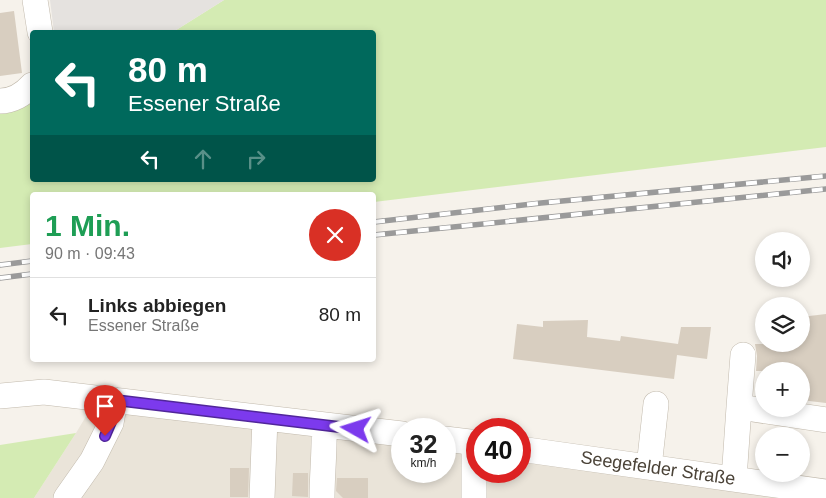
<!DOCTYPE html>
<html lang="de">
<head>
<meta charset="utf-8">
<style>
	body { margin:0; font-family:Arial,sans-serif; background:#f6f6f6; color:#222; height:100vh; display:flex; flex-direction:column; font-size:19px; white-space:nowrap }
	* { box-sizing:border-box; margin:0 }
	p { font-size:16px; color:#767676 }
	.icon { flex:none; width:28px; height:28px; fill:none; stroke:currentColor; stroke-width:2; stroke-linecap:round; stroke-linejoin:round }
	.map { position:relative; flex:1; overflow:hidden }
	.details { position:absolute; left:30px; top:192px; width:346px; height:170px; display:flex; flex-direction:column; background:#fff; border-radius:5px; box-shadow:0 2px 8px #0003 }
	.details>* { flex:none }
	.top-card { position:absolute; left:30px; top:30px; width:346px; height:152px; border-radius:5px; box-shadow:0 2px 8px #0003; background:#00695c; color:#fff; overflow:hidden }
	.tools { position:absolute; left:755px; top:232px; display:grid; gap:10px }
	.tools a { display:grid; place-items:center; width:55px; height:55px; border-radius:50%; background:#fff; box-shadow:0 2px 8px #0003; font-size:25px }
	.speed { position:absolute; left:391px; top:418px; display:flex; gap:10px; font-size:25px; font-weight:700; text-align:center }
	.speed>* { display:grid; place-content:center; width:65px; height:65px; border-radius:50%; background:#fff; box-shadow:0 2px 8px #0003; line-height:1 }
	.speed small { font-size:12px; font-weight:400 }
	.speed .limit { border:8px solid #d22; background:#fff; color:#111 }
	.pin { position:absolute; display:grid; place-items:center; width:42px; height:42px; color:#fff; margin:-51px -21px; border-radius:50% 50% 50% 0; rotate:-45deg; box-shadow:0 0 5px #0007 }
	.pin .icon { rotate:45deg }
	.me { position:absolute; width:55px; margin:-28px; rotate:276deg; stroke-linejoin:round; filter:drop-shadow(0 0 4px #0008) }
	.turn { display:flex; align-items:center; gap:18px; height:105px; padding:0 15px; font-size:22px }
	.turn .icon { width:65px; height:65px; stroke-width:2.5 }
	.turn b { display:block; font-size:35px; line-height:42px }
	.lanes { display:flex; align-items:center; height:48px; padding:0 15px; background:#0003; justify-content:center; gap:25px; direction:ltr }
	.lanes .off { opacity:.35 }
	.round { display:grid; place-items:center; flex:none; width:52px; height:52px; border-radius:26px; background:#f6f6f6 }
	.head { display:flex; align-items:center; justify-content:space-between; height:85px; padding:0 15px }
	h1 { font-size:30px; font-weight:700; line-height:38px; color:#1e9e55 }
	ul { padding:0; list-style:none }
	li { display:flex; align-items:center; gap:15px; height:75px; padding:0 15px; border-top:1px solid #e0e0e0 }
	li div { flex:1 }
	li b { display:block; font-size:19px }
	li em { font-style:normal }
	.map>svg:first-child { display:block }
	.residential { fill:#eae4d9 }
	.green { fill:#d4ebb3 }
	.parking { fill:#e5e2df }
	.building { fill:#d8cec0 }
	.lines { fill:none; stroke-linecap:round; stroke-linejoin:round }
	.minor-casing { stroke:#c2baad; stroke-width:26 }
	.minor { stroke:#fff; stroke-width:25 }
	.rail-casing { stroke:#9a9a9a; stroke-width:5.5 }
	.rail { stroke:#fff; stroke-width:4; stroke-dasharray:11; stroke-linecap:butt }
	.route-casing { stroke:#51269a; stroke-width:12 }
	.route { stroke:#7c3aed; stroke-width:9 }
	.labels { text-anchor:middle; stroke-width:4; stroke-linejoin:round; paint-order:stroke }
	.street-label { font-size:18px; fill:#4b4338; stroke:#fff }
</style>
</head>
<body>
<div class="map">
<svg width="826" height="498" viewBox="0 0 826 498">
	<rect width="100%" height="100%" fill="#f6f2eb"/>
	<path class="residential" d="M103,388L428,429H402V471H445V431L478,471H520V440L826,498H34L76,433Z"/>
	<path class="green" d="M224,0H826V147L374,202V195H32V244L0,248V113L32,98V180H374V32H173Z
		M76,433L34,498H0V445Z"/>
	<path class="parking" d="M50,0H224L173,32H54Z"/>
	<path class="building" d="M14,11L22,73L0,76V13Z
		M826,314V403L801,400V371H756L757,356L755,344H801V317Z
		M588,320L587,337L620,341L621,336L678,344L681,327H711L707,359L677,355L674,379L513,359L517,324L543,327V321Z
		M230,468H249L248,497H230Z
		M293,473H308V497L292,496Z
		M337,478H368V498H343L336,491Z"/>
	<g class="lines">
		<defs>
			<path id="minor" d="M35,0L40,32
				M0,101C12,101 24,94 32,85
				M0,396L44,392L402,434
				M739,407L743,355
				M445,439L478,443
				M520,449L826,492
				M649,467L656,404
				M734,479L739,407L826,420
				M66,498L92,461L111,423L115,400
				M262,498L265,418
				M322,498C322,474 325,449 324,425
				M474,498V442"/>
		</defs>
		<use href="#minor" class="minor-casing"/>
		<use href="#minor" class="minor"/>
		<defs>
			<path id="rail" d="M374,222L541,203L826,176
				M374,235L826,189
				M0,265L32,261
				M0,278L32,274"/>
		</defs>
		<use href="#rail" class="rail-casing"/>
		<use href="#rail" class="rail"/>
	</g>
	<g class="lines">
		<defs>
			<path id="route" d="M105,436L111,422L115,400L356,429"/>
		</defs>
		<use href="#route" class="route-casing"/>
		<use href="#route" class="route"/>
	</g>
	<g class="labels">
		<g class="street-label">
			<text transform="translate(658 468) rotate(8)" y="6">Seegefelder Straße</text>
		</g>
	</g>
</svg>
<div class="tools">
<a><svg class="icon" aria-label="sound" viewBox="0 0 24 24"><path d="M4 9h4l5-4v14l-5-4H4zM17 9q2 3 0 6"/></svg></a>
<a><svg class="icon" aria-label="layers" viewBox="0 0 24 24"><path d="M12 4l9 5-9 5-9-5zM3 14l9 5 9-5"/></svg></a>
<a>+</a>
<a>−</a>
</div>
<div class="speed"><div>32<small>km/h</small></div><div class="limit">40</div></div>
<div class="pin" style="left:105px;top:436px;background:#d93025"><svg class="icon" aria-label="arrive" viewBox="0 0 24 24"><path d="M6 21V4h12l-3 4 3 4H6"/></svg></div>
<svg class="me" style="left:356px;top:429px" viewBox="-20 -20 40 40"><path d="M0-17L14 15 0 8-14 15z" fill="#7c3aed" stroke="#fff" stroke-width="4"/></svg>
<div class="top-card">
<div class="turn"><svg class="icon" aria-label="left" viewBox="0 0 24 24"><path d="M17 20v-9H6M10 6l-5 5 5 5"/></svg><div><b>80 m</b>Essener Straße</div></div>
<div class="lanes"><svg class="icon" aria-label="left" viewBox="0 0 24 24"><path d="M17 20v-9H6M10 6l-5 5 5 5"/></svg><svg class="icon off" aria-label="ahead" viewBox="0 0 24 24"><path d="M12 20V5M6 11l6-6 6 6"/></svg><svg class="icon off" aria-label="right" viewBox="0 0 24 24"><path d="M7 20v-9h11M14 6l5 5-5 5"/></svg></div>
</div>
<section class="details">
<div class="head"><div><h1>1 Min.</h1><p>90 m · 09:43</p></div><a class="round" style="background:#d93025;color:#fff"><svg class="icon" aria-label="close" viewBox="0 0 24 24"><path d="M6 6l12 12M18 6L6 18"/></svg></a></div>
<ul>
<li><svg class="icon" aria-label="left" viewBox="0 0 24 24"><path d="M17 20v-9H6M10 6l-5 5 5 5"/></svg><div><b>Links abbiegen</b><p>Essener Straße</p></div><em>80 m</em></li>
</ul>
</section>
</div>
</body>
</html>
